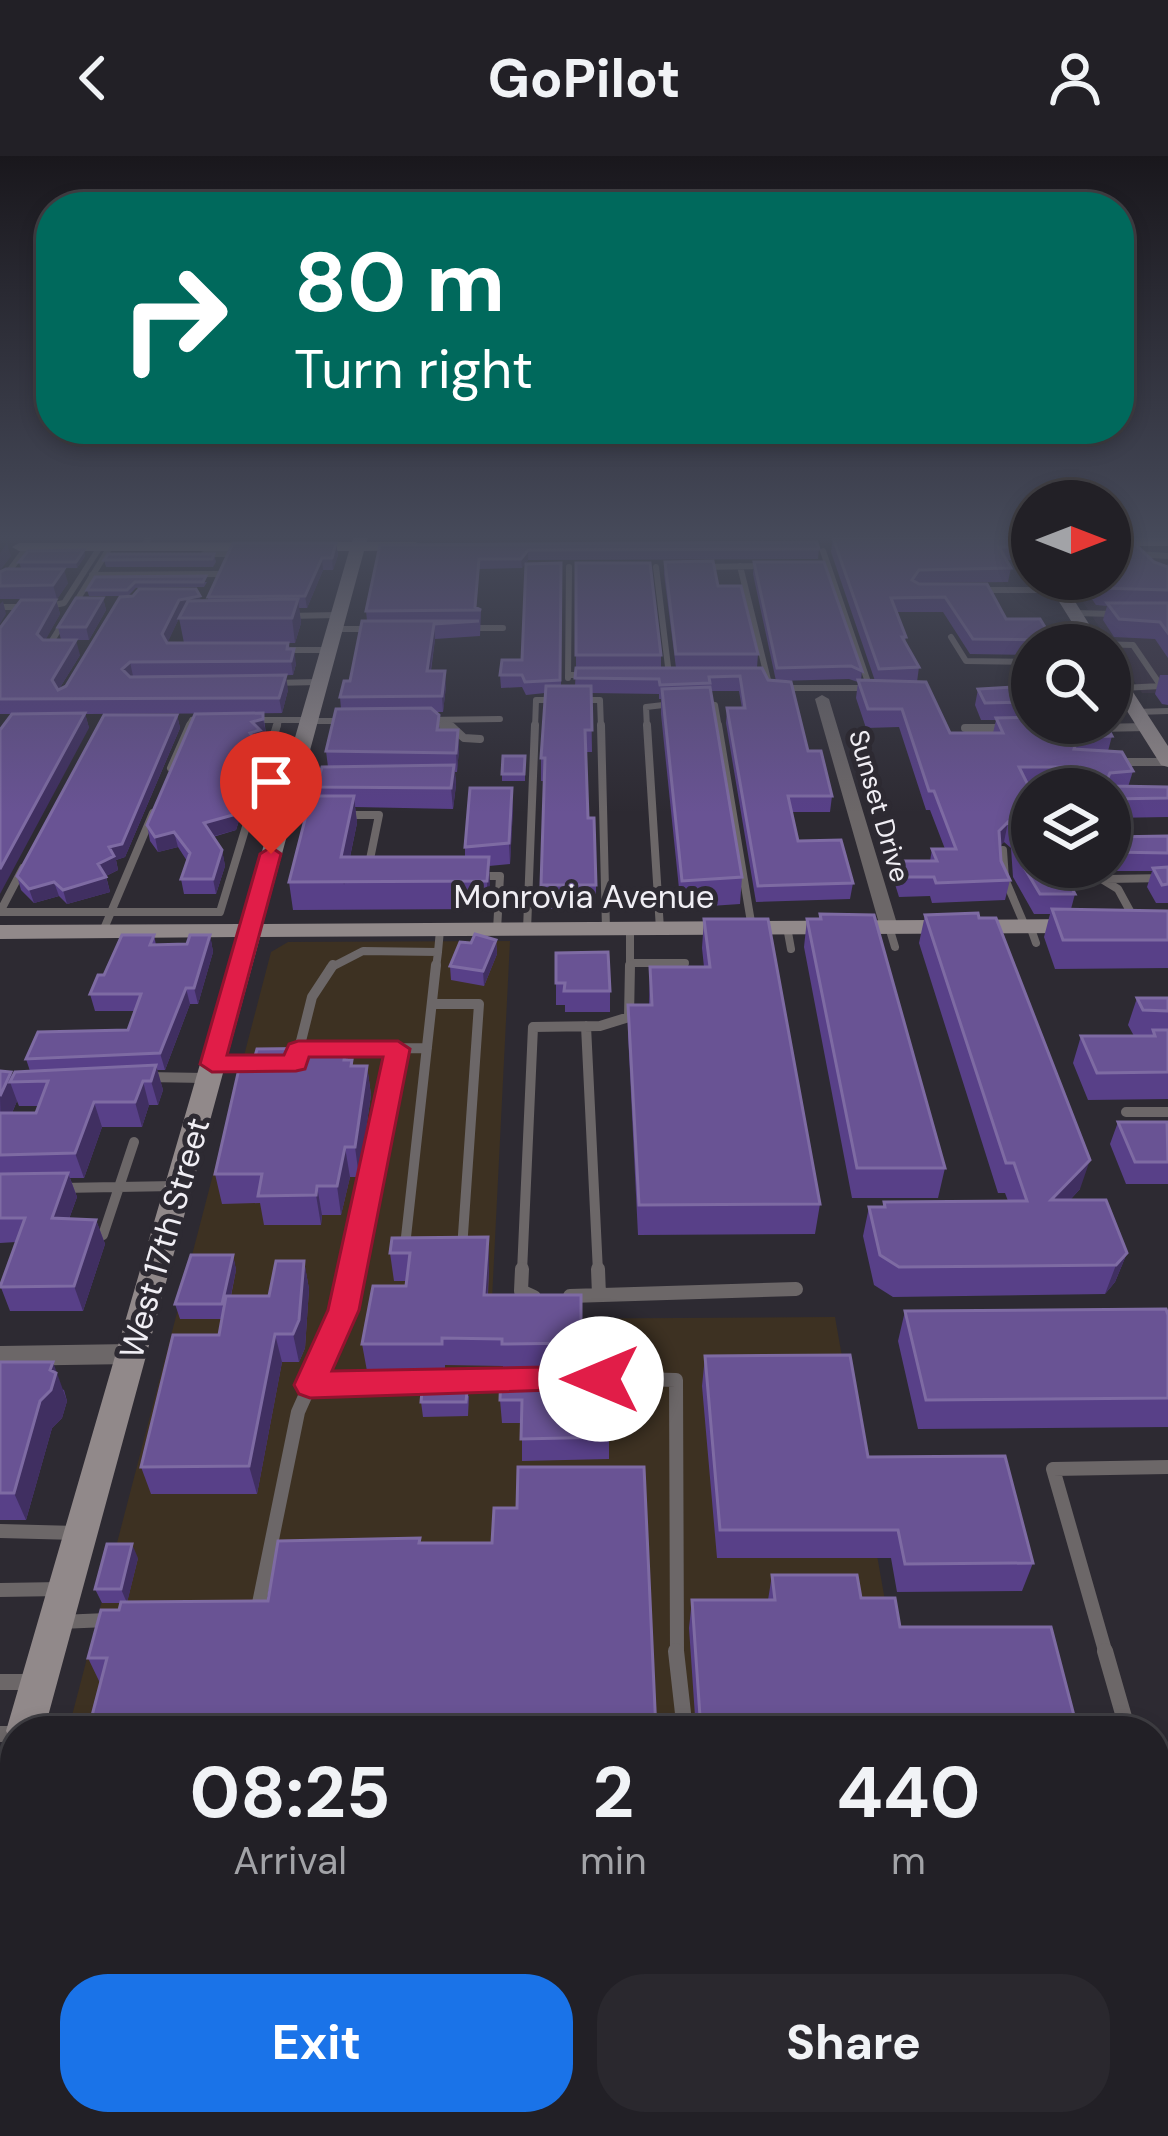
<!DOCTYPE html>
<html lang="en">
<head>
<meta charset="utf-8">
<style>
	body { margin:0; font-family:"DM Sans",sans-serif; background:#2a282e; color:#f1f3f6; height:100vh; display:flex; flex-direction:column; font-size:45px; white-space:nowrap }
	* { box-sizing:border-box; margin:0 }
	p { font-size:39px; color:#a2a3a7 }
	.icon { flex:none; width:66px; height:66px; fill:none; stroke:currentColor; stroke-width:2; stroke-linecap:round; stroke-linejoin:round }
	.map { position:relative; flex:1; overflow:hidden }
	.panel { position:absolute; left:0px; top:1560px; width:1170px; height:420px; display:flex; flex-direction:column; background:#222026; border-radius:48px 48px 0 0; box-shadow:0 6px 18px #0003,0 0 0 3px #3f3e43 }
	.panel>* { flex:none }
	.hud { position:absolute; left:36px; top:36px; width:1098px; height:252px; border-radius:48px; box-shadow:0 6px 18px #0003,0 0 0 3px #3f3e43; background:#00695c; color:#fff; overflow:hidden }
	.needle { width:78px; rotate:90deg }
	.fabs { position:absolute; left:1011px; top:324px; display:grid; gap:24px }
	.fabs a { display:grid; place-items:center; width:120px; height:120px; border-radius:50%; background:#222026; box-shadow:0 6px 18px #0003,0 0 0 3px #3f3e43; font-size:60px }
	.pin { position:absolute; display:grid; place-items:center; width:102px; height:102px; color:#fff; margin:-123px -51px; border-radius:50% 50% 50% 0; rotate:-45deg; box-shadow:0 0 12px #0007 }
	.pin .icon { rotate:45deg }
	.me { position:absolute; width:132px; margin:-66px; rotate:270deg; stroke-linejoin:round; filter:drop-shadow(0 0 9px #0008) }
	.turn { display:flex; align-items:center; gap:42px; height:252px; padding:0 60px; font-size:54px }
	.turn .icon { width:156px; height:156px; stroke-width:2.5 }
	.turn b { display:block; font-size:84px; line-height:102px }
	.eta { display:flex; justify-content:space-evenly; align-items:center; height:204px; text-align:center }
	.eta b { font-size:72px; font-weight:700; line-height:84px }
	.primary-button { display:flex; gap:24px; margin-top:auto; padding:24px 60px }
	.primary-button a { flex:1; height:138px; border-radius:48px; background:#1a73e8; color:#fff; font-size:48px; font-weight:700; line-height:138px; text-align:center }
	.primary-button a+a { background:#2a282e; color:#f1f3f6 }
	header { display:flex; justify-content:space-between; align-items:center; height:156px; padding:0 60px; background:#222026; font-size:54px; font-weight:700 }
	.map>svg:first-child { display:block }
	.industrial { fill:#3d3122 }
	.education { fill:#382f3f }
	.lines { fill:none; stroke-linecap:round; stroke-linejoin:round }
	.lane-far4 { stroke:#6c6768; stroke-width:6 }
	.lane-far3 { stroke:#6c6768; stroke-width:8 }
	.lane-far2 { stroke:#6c6768; stroke-width:10 }
	.lane-far1 { stroke:#6c6768; stroke-width:14 }
	.lane { stroke:#6c6768; stroke-width:16 }
	.street { fill:#6c6768; fill-rule:evenodd }
	.secondary { fill:#91898a; fill-rule:evenodd }
	.wall { fill:#584088; fill-rule:evenodd }
	.shaded-wall { fill:#402f61 }
	.building { fill:#695394; stroke:#7e6ba3; stroke-width:3 }
	.route { fill:#e11d48; stroke:#92132f; stroke-width:3 }
	.labels { text-anchor:middle; stroke-width:10; stroke-linejoin:round; paint-order:stroke }
	.far-street-label { font-size:27px; fill:#f0eef4; stroke:#2d2a32 }
	.street-label { font-size:33px; fill:#f0eef4; stroke:#2d2a32 }
</style>
</head>
<body>
<header><svg class="icon" aria-label="back" viewBox="0 0 24 24"><path d="M15 5l-7 7 7 7"/></svg>GoPilot<svg class="icon" aria-label="person" viewBox="0 0 24 24"><circle cx="12" cy="8" r="4"/><path d="M4 21q1-7 8-7t8 7"/></svg></header>
<div class="map">
<svg width="1168" height="1980" viewBox="0 0 1168 1980">
	<rect width="100%" height="100%" fill="#2d2a32"/>
	<path class="industrial" d="M510,785L491,1163L835,1161L908,1575H68L271,796L288,786Z
		M15,1776V1917H0V1834Z"/>
	<path class="education" d="M1110,392H1168V537H1142L1068,423H1110Z"/>
	<g class="lines">
		<path class="lane-far4" d="M143,391L150,380
			M823,395L870,532
			M204,398H227
			M1135,398L1168,400
			M740,410L770,532H869
			M656,411L669,519
			M701,411L766,410
			M92,419L217,418
			M0,427L27,391
			M979,434H1060
			M0,451H27
			M45,451L64,447L100,391
			M1075,457L1113,458
			M287,460L338,459
			M469,472H503
			M334,473H373
			M951,481L966,505L1032,506
			M1094,488L1133,489L1161,530L1122,532
			M48,491L110,391
			M283,494H328
			M568,519H590
			M568,522L569,411
			M273,527L318,526
			M580,544H600L601,572
			M1110,546H1130
			M702,547L715,549L719,572
			M1136,556L1168,555
			M251,564H308
			M425,564L500,563
			M308,565H346
			M441,570L453,572
			M188,572L192,564
			M277,572L279,564
			M535,572L536,544H556
			M647,572L646,551L672,548
			M965,572H1005
			M1096,572L1147,571"/>
		<path class="lane-far3" d="M601,569L606,773
			M647,569L660,773
			M718,569L752,772
			M441,570H451L464,582L480,583
			M965,572H1005
			M1096,572L1147,571
			M1117,606H1168
			M171,612L190,569
			M291,623H330
			M281,659H320
			M344,659H379L368,713
			M1003,694L1005,723L1025,770
			M1082,711L1118,733L1136,766
			M23,712L0,756H220L277,569
			M478,720H500L497,774
			M1106,723L1168,722
			M1030,770L1036,787
			M787,771L791,793
			M889,771L895,791
			M527,774L535,569
			M103,775L153,657
			M630,807H685
			M330,812L363,795L438,796L440,774
			M436,812L438,796
			M630,812V773"/>
		<path class="lane-far2" d="M432,848H479L462,1093
			M586,870L598,1116
			M334,893L427,892
			M297,901L312,841L333,809
			M212,907H253
			M146,921L205,922
			M1126,956H1168
			M61,1032L175,1030
			M103,1079L134,986
			M405,1090L436,809
			M351,1116L398,893
			M522,1116L533,871L600,870L629,861L630,809"/>
		<path class="lane-far1" d="M522,1113L521,1135L534,1141
			M598,1113L599,1139
			M570,1140L796,1133
			M593,1222L676,1224L677,1498
			M455,1225L514,1223
			M310,1229L437,1225
			M0,1375L77,1377
			M0,1434L61,1433
			M257,1457L298,1256L343,1155L352,1113
			M60,1466L107,1464
			M1106,1498L1053,1313L1168,1311"/>
		<path class="lane" d="M676,1495L685,1575
			M1105,1495L1128,1575
			M0,1526H30
			M0,1578H15
			M1155,1671L1168,1716
			M707,1965L708,1980
			M943,1965L947,1980"/>
		<path class="street" d="M822,539L829,543L898,771L895,775L889,776L880,771L815,543Z
			M131,1188L140,1191L143,1198L140,1205L131,1208L0,1210V1190Z"/>
		<path class="secondary" d="M354,380H368L367,386H416L423,390L416,394L364,395L263,768L1082,763L1093,770L1082,777L260,781L44,1575H15V1675L0,1682V1598L14,1590L6,1575L237,781L0,783V769L241,768L349,395H19L12,391L19,387L352,386Z
			M1032,382V390L983,391L976,387L983,383Z
			M1110,382H1168V390H1110Z
			M1045,423H1061L1102,489H1086Z
			M1110,509L1116,510L1168,590V611L1161,609L1110,528Z"/>
	</g>
	<path class="wall" d="M98,380H142L140,382H98Z
		M156,380H316L157,382Z
		M833,382L1019,391L1016,404H1007L1011,412L1008,426L918,427L1006,463L1053,484L1052,489H1032V499L970,498L943,456H897L906,481L905,486L919,511L917,526L950,577H993L996,564H981L975,549L978,533L1032,530V567L1112,580L1108,595L1133,615L1128,631H1168V661L1110,662V633H1075L1074,630H1029L1032,637V711L1075,738L1071,753L1168,755V812L1055,813L1044,781L1050,758H1034L1013,721L1011,692L1004,686L1000,689L1001,705L1010,724L1005,744L932,747L930,740L899,741L894,725L897,705H930L932,693H945L930,654H926L899,571L866,572L856,542L858,526L849,523L777,525L808,595L832,640L830,656H792L798,685L853,727L850,743L756,746L726,567L727,552H742L739,535H711L742,721L740,748L681,752L661,558V543H659V538L591,537L592,596H586L588,662L596,729V753H542L544,625H541V602L545,537L526,539L522,531L501,532L500,519L522,504L561,407V530H575L576,512H762L768,524L776,525L753,418L754,406L862,515L861,524L875,525L831,396Z
		M336,387L338,399L333,414H323L307,452H299L301,467L295,487H184L179,462L181,458L167,487H288L296,508L293,519L132,521L288,534L282,557L85,558L89,572L2,574L12,558H0V472L56,444L60,458L45,484L80,499L59,533L200,445L208,444V441Z
		M380,389L819,393L818,403L528,404L522,412L479,413L476,451L481,454L480,480L435,483L431,515L446,530L443,556H436L440,574H458L459,593L457,616H455L456,629L453,653L355,651L357,667L350,701H465V691L513,652L510,708L489,710L488,753L293,754L289,726L317,640L316,631L328,611L326,595L341,553L340,541L350,525L367,465L366,455Z
		M84,394L85,400L77,412H21L19,406Z
		M214,398L216,406L213,411H106L104,404Z
		M665,406L718,430L758,498L757,512H676L664,418Z
		M1154,406L1167,411L1168,406V502L1155,483L1114,481L1103,464L1107,450L1096,449L1078,423H1110Z
		M576,407L661,499V512H576Z
		M0,416L68,427L57,443H0Z
		M95,421L207,426L204,431L136,432L128,440H89L87,434Z
		M103,442L106,454L89,484H61L58,471Z
		M1160,519H1168V549L1162,548L1155,538Z
		M263,557L266,577L260,579L262,589L257,590L259,601L254,602L255,612L251,615L252,623L247,626L246,641L240,643L242,655L236,674L213,681L222,694L225,710L216,738H184L181,723L187,705L178,691L158,696L150,685L147,669Z
		M177,559L180,572L125,701L116,704L118,714L106,720L110,736L67,748L59,740L34,747L21,734L17,720Z
		M525,600V625H502V618Z
		M1168,680V747H1156L1147,731L1152,715H1106L1104,711H1110V681Z
		M820,758L945,1012L938,1042H852L804,791L807,763H819Z
		M925,759L1080,1033L1070,1044L1127,1097L1115,1126L1105,1138L893,1141L874,1129L863,1080L869,1051H883L884,1046L1008,1045L1005,1037H998L919,787Z
		M704,763L820,1048L815,1078L638,1079L628,878V849H649L650,811H704L702,792Z
		M154,779L156,789L187,788L210,779L213,796L198,848H190L165,914H157L163,934L158,949H149L142,971H102L84,1022H70L77,1041L69,1063L96,1064L105,1088L83,1155H10L0,1129L16,1086L0,1087V915L12,920L30,915L26,903L128,874L135,855H95L90,838L104,819ZM17,945L19,950H39L36,957H12Z
		M496,784L497,798L484,830L451,824L450,810L471,787Z
		M556,797L610,835V856H565V849H556Z
		M1137,842H1168V943L1088,944L1073,907L1081,880H1134L1128,869Z
		M346,892L348,904H352L353,910H367L371,939L359,1021H350L341,1059H322L321,1069H264L260,1047L222,1048L215,1018L254,904Z
		M1118,966L1168,967V1028H1126L1110,988Z
		M488,1081L489,1109L488,1139H581V1214L503,1215V1210L445,1209V1216L367,1215L362,1188L406,1130V1125H394L390,1097Z
		M233,1099L236,1114L231,1140H269L304,1105L309,1133L305,1192L299,1206H282L257,1338H151L141,1311L219,1179L222,1163H180L175,1148Z
		M905,1155L1168,1159V1271L918,1273L898,1185Z
		M705,1200L868,1301L1033,1407L1022,1435L897,1436L891,1402H717L702,1230Z
		M0,1206L64,1234L67,1245L62,1262L52,1272L26,1364H0Z
		M594,1222L609,1281V1303L522,1305V1267H502L500,1244Z
		M469,1240L468,1260L423,1261L421,1246Z
		M420,1387L656,1575L100,1527L88,1502L119,1454L121,1447H102L95,1433L138,1402L127,1446L268,1445Z
		M772,1419L861,1442L900,1471L1078,1575H696L689,1472L692,1444H768Z"/>
	<path class="shaded-wall" d="M7,387L11,400L0,415V397Z
		M336,387L338,399L333,414L332,402Z
		M84,394L85,400L77,412L76,406Z
		M528,394V404L522,412L521,403Z
		M322,402L323,414L307,452L305,440Z
		M64,413L68,427L57,443L53,429Z
		M200,440L202,453L181,458L165,492L162,478L179,444Z
		M103,442L106,454L89,484L86,471Z
		M298,443L301,467L295,487L292,462Z
		M56,444L60,458L41,492L37,478Z
		M3,445L6,458L0,468V448Z
		M434,468L435,483L428,530L427,515Z
		M76,484L80,499L56,538L52,524Z
		M294,493L296,508L293,519L291,505Z
		M130,506L133,520L126,527L122,513Z
		M445,515L446,530L443,556L442,540Z
		M286,519L288,534L282,557L279,542Z
		M85,557L89,572L0,738V713Z
		M177,559L180,572L125,701L116,704L118,714L102,722L98,708Z
		M263,563L266,577L260,579L262,589L257,590L259,601L254,602L255,612L251,615L252,623L247,626L246,641L240,643L242,655L236,674L207,682L204,667L231,629L250,577L252,566Z
		M458,574L459,593L457,616L456,597Z
		M454,609L456,629L453,653L451,632Z
		M512,632L513,652L510,708L509,687Z
		M354,640L357,667L344,729L341,701Z
		M1008,666L1004,686L995,695L999,675Z
		M174,676L178,691L158,696L155,681Z
		M222,694L225,710L216,738L213,723Z
		M489,701L490,728L488,753L487,725Z
		M106,721L110,736L67,748L63,734Z
		M54,726L59,740L34,747L29,733Z
		M210,779L213,796L198,848L194,832Z
		M496,784L497,798L484,830L483,815Z
		M186,832L190,848L165,914L160,897Z
		M156,909L163,934L158,949L151,925Z
		M367,910L371,939L359,1021L355,991Z
		M11,916L14,926H10L17,945L1,982L0,940Z
		M143,925L149,949L142,971L135,946Z
		M94,946L102,971L84,1022L75,997Z
		M345,991L350,1021L341,1059L337,1030Z
		M1090,1004L1080,1033L1042,1074L1051,1044Z
		M68,1017L77,1041L60,1087L52,1062Z
		M317,1030L322,1059L321,1069L316,1039Z
		M96,1064L105,1088L83,1155L74,1130Z
		M488,1081L489,1109L486,1167L484,1139Z
		M1127,1097L1115,1126L1105,1138L1116,1109Z
		M233,1099L236,1114L226,1163L222,1148Z
		M304,1105L309,1133L305,1192L299,1206L293,1178Z
		M275,1178L282,1206L257,1338L249,1310Z
		M53,1206L67,1245L62,1262L52,1272L26,1364L14,1337Z
		M132,1388L138,1402L127,1447L121,1433Z"/>
	<path class="building" d="M1110,380H1119L1133,386L1154,406L1168,411V434L1100,432L1094,423H1110Z
		M1013,381L1019,391H999L1011,412L919,414L912,424L919,428H987L1006,463H1040L1053,484L973,483L945,441L891,442L906,481H902L919,511L879,513L833,382Z
		M817,386L819,393L528,394L521,403H479L475,451L481,454L366,455L380,389Z
		M233,387H336L332,402H322L305,440L208,441Z
		M84,394L76,406H19L28,395Z
		M108,398H214L212,403L104,404Z
		M713,405L718,430H741L758,498H676L665,406Z
		M754,406H824L862,515L851,510L777,512Z
		M561,407L560,524L525,526L522,519H500L502,504H522L526,408Z
		M576,407H650L661,499H576Z
		M6,413H64L53,429L0,430V416Z
		M206,420L203,426H135L127,434H87L95,421Z
		M139,433H196L200,440L179,444L162,478L167,487H288L287,493H294L291,505L130,506L122,513L130,521L286,519L279,542L0,543V472L21,444H56L37,478L43,484H76L52,524L58,534L66,530L120,441L133,440Z
		M76,442H103L86,471H58Z
		M298,443L292,462H179L188,445Z
		M1107,447H1168V477L1160,466L1119,463Z
		M362,465H479L434,468L427,515H445L442,540L340,541L344,525H350Z
		M576,512H762L768,524L791,526L808,595H821L832,640H788L798,685L841,684L853,727L758,730L727,552H745L740,520L709,521L710,527L660,529L659,523L575,522Z
		M858,524L926,526L950,577H1003L996,562L1032,561V567H1105L1112,580L1078,581L1074,593L1122,596L1133,615L1110,617L1107,624L1112,630L1168,631V642L1110,643V633H1090L1079,611H1019L1032,637V643H1027L1032,653V711H1061L1075,738H1040L1018,701L1016,673L1008,666L999,675L1001,705L1010,724L936,727L934,721H902L897,705H937L932,693H956L934,635H929L902,553H868Z
		M546,530H591L592,574H585L588,662H594L596,729H541L545,602H541Z
		M1032,530V546L985,547L978,533Z
		M710,531L742,721L682,725L662,533Z
		M431,552L439,559L437,574H458L456,597L326,595L336,553Z
		M85,557L0,713V574L12,558Z
		M263,557V563L252,566L260,574L250,577L256,586L246,589L253,597L245,602L249,608L244,611V626L231,629L239,640L233,659L204,667L222,694L213,723H181L190,697L174,676L155,681L147,669L195,558Z
		M104,559H177L122,688L109,691L114,700L98,708L106,721L63,734L54,726L29,733L17,720Z
		M503,600H525L524,618H502Z
		M454,609L451,632L316,631L322,611Z
		M470,632H512L509,687L465,691Z
		M311,640H354L341,701H489L487,725L289,726Z
		M1168,680V697L1111,696L1110,695V681Z
		M1168,711V728L1162,729L1153,712Z
		M1052,753L1168,755V784H1063Z
		M978,757L979,762H996L1090,1004L1051,1044H1106L1127,1097L1116,1109L899,1111L880,1099L869,1051H885L884,1046L1027,1045L1014,1007H1006L925,759Z
		M820,758L874,759L945,1012H857L807,763H821Z
		M704,763H768L820,1048L639,1049L628,849H652L650,811H710Z
		M475,778L496,784L483,815L450,810L460,786L471,787Z
		M122,779H154L150,789L187,788L190,779H210L194,832H186L160,897L26,903L38,876L128,874L141,838H90L98,819H104Z
		M608,796L610,835H564L565,827H556V797Z
		M1137,842H1168V855L1143,854Z
		M1153,874H1168V916L1097,917L1081,880H1155Z
		M346,892L344,904H352L351,910H367L355,991H345L337,1030H317L316,1039L258,1040L262,1018H215L241,904H254L257,893Z
		M156,909L151,925H143L135,946H94L75,997L0,999V957H36L48,925L10,926L15,916Z
		M0,915L11,916L0,940Z
		M1118,966H1167L1168,1006H1135Z
		M68,1017L52,1062L96,1064L74,1130L0,1131L25,1062H0V1018Z
		M488,1081L484,1139H581V1187L502,1188V1183L442,1182V1188H362L373,1130H406L410,1097H390L392,1082Z
		M191,1099H233L222,1148H175Z
		M276,1105H304L299,1164L293,1178H275L249,1310L141,1311L173,1179H219L226,1140H269Z
		M1166,1153L1168,1159V1242L926,1244L905,1155Z
		M850,1199L868,1301L1005,1300L1033,1407L905,1408L898,1374H720L705,1200Z
		M0,1206H53L50,1214L56,1217L51,1234L40,1245L14,1337H0Z
		M594,1214V1222H608L609,1281L521,1283L522,1244H500L501,1215Z
		M423,1224L468,1225L466,1246H421Z
		M518,1311H644L656,1575H88L107,1502H88L101,1454H119L121,1446L268,1445L278,1385L420,1382L419,1387H492L494,1352H517Z
		M107,1388H132L121,1433H95Z
		M772,1419H857L861,1442H895L900,1471H1051L1078,1575H701L692,1444H775Z"/>
	<linearGradient id="sky" x2="0" y2="1"><stop stop-color="#19171c"/><stop offset="0.58" stop-color="#464a5a"/><stop offset="1" stop-color="#464a5a" stop-opacity="0"/></linearGradient>
	<rect width="1168" height="657" fill="url(#sky)"/>
	<path class="route" d="M271,691L281,698L227,899H284L289,888L298,885H398L410,893L359,1154L332,1215L601,1210L613,1214L617,1223L613,1232L310,1242L299,1238L294,1229L328,1154L383,901H309L305,913L296,915L212,916L200,908L260,698Z"/>
	<g class="labels">
		<g class="far-street-label">
			<text transform="translate(879 650) rotate(74)" y="9">Sunset Drive</text>
		</g>
		<g class="street-label">
			<text x="584" y="752">Monrovia Avenue</text>
			<text transform="translate(164 1082) rotate(-74)" y="12">West 17th Street</text>
		</g>
	</g>
</svg>
<div class="fabs">
<a><svg class="needle" viewBox="-14 -14 28 28"><path d="M0-13l5 13h-10z" fill="#e53935"/><path d="M0 13l5-13h-10z" fill="#a2a3a7"/></svg></a>
<a><svg class="icon" aria-label="search" viewBox="0 0 24 24"><circle cx="10" cy="10" r="6"/><path d="M15 15l6 6"/></svg></a>
<a><svg class="icon" aria-label="layers" viewBox="0 0 24 24"><path d="M12 4l9 5-9 5-9-5zM3 14l9 5 9-5"/></svg></a>
</div>
<div class="pin" style="left:271px;top:698px;background:#d93025"><svg class="icon" aria-label="arrive" viewBox="0 0 24 24"><path d="M6 21V4h12l-3 4 3 4H6"/></svg></div>
<svg class="me" style="left:601px;top:1223px" viewBox="-20 -20 40 40"><circle r="19" fill="#fff"/><path d="M0-13L10 11 0 6-10 11z" fill="#e11d48"/></svg>
<div class="hud">
<div class="turn"><svg class="icon" aria-label="right" viewBox="0 0 24 24"><path d="M7 20v-9h11M14 6l5 5-5 5"/></svg><div><b>80 m</b>Turn right</div></div>
</div>
<section class="panel">
<div class="eta">
<div><b>08:25</b><p>Arrival</p></div>
<div><b>2</b><p>min</p></div>
<div><b>440</b><p>m</p></div>
</div>
<div class="primary-button"><a>Exit</a><a>Share</a></div>
</section>
</div>
</body>
</html>
